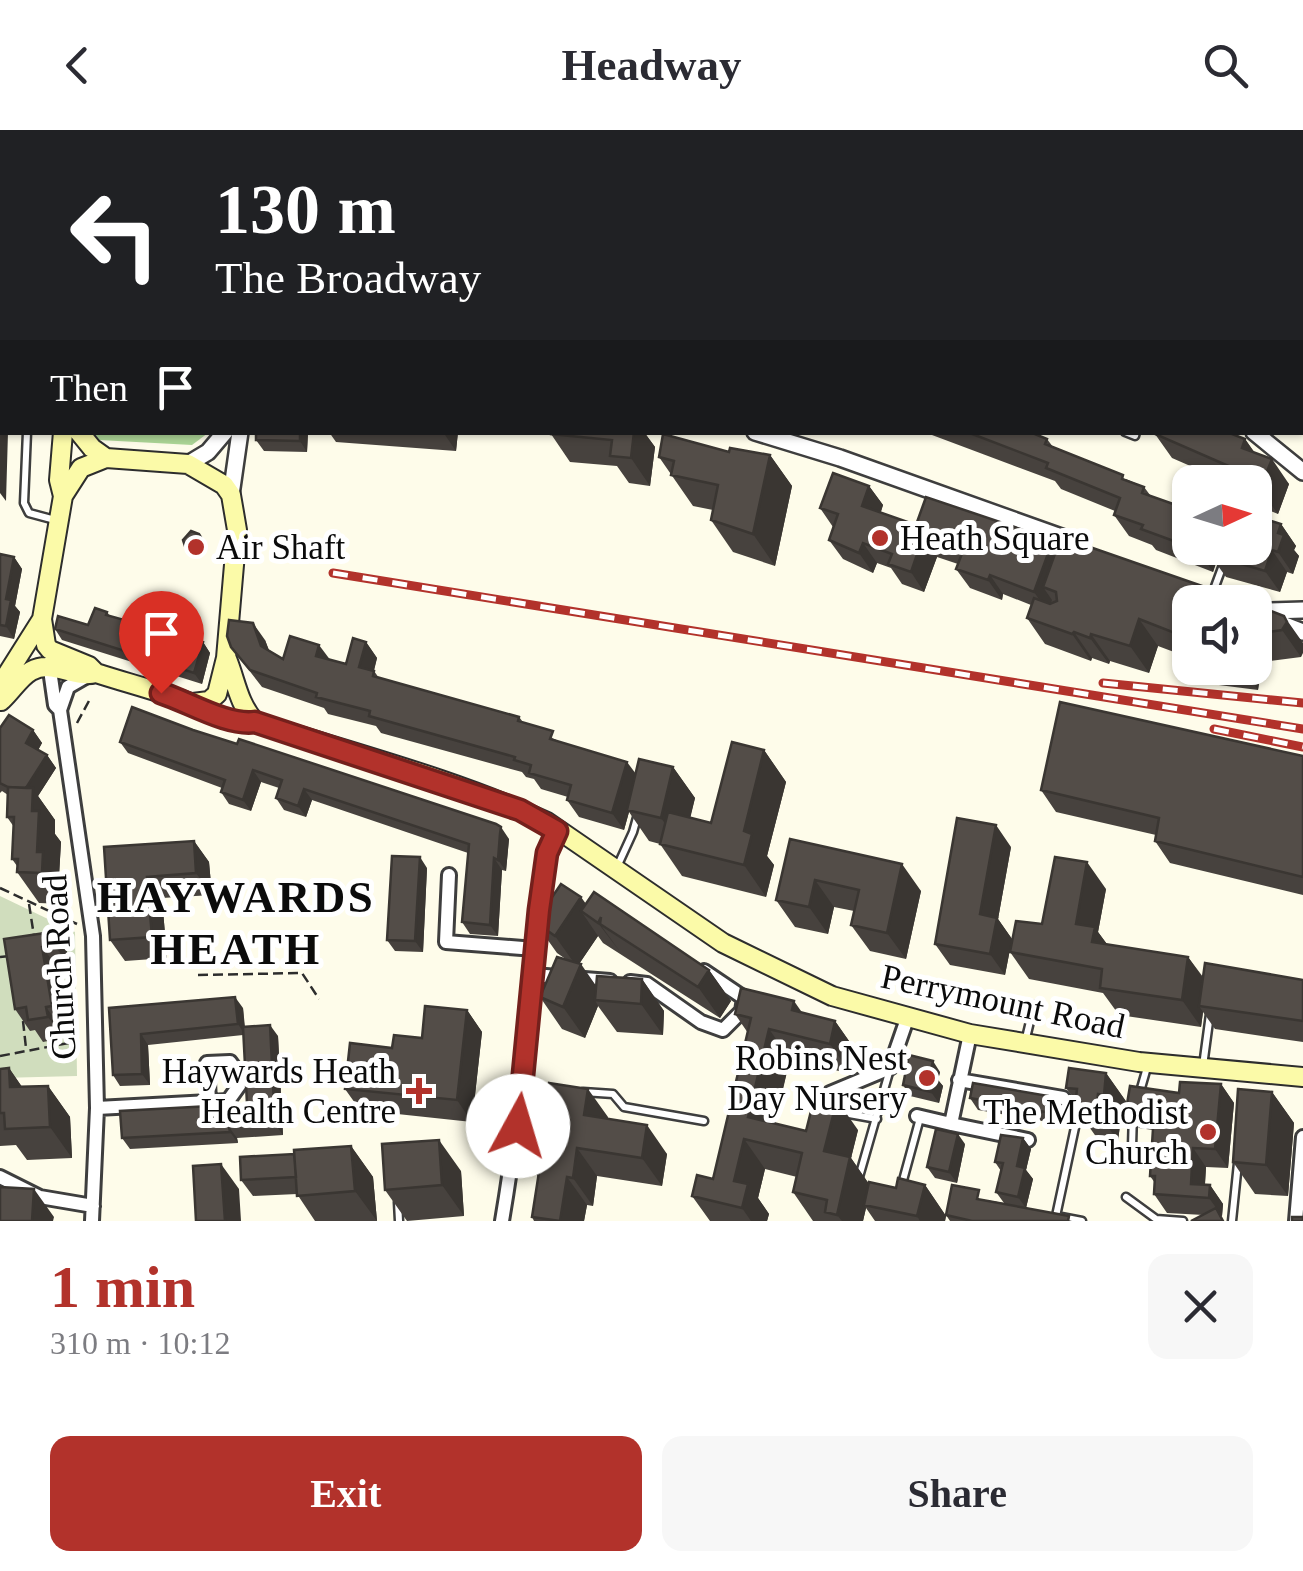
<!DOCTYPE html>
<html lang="en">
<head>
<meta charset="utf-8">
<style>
	body { margin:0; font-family:Georgia,serif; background:#f7f7f7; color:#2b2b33; height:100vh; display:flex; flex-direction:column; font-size:38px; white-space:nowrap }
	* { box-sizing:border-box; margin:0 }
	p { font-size:32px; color:#7c7c81 }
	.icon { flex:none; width:55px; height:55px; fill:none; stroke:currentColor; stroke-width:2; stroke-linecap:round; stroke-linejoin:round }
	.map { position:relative; height:1091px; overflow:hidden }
	.details { display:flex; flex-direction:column; background:#fff; flex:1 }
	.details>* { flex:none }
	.guide { position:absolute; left:0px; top:0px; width:1305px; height:305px; box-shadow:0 2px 8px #0004; background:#202124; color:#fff; overflow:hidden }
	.needle { width:65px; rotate:86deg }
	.controls { position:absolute; left:1172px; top:335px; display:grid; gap:20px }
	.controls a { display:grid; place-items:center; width:100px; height:100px; border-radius:20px; background:#fff; box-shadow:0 2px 8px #0004; font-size:50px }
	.pin { position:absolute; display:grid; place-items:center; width:85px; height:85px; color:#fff; margin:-102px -42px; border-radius:50% 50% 50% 0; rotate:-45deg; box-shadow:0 0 10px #0007 }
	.pin .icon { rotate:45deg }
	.me { position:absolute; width:110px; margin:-55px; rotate:6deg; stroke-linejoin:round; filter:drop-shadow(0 0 8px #0008) }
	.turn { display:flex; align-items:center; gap:35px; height:210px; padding:0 50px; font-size:45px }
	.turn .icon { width:130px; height:130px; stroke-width:2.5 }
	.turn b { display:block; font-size:70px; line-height:85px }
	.then { display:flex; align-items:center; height:95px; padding:0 50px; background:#0003; gap:20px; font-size:38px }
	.round { display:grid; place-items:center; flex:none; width:105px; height:105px; border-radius:20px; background:#f7f7f7 }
	.headline { display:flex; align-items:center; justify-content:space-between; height:170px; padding:0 50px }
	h1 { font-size:60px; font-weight:800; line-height:75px; color:#b2322b }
	.action { display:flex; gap:20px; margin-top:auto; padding:20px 50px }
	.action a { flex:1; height:115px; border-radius:20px; background:#b2322b; color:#fff; font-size:40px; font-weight:800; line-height:115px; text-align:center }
	.action a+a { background:#f7f7f7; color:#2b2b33 }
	header { display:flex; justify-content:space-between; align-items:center; height:130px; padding:0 50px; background:#fff; font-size:45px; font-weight:800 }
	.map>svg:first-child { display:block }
	.forest { fill:#acd596 }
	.cemetery { fill:#d0ddbd }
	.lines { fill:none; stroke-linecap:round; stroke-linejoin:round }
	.service-casing { stroke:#3e3e3e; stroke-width:11 }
	.minor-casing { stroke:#3e3e3e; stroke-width:18 }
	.tertiary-casing { stroke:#3e3e3e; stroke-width:20 }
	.secondary-casing { stroke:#2d2d2d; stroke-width:22 }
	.path { stroke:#2d2d2d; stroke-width:2.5; stroke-dasharray:10 5; stroke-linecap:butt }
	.service { stroke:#fff; stroke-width:6 }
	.minor { stroke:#fff; stroke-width:12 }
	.tertiary { stroke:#fff; stroke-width:15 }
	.secondary { stroke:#fbfaa8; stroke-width:18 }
	.rail-casing { stroke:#b2322b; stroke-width:9 }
	.rail { stroke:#fff; stroke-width:5; stroke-dasharray:15; stroke-linecap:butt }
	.wall { fill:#47423e }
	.shaded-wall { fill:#3a3632 }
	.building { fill:#534d48; stroke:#3a3632; stroke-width:2.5 }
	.route-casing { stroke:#74201c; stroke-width:25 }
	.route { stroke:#b2322b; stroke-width:18 }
	.poi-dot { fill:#b2322b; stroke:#fff; stroke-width:4 }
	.labels { text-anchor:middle; stroke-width:10; stroke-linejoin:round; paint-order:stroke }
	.poi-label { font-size:35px; fill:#0b0b0b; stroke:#fff; text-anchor:end }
	.street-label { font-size:35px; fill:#0b0b0b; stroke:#fff }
	.district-label { font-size:45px; font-weight:bold; letter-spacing:2.5px; fill:#0b0b0b; stroke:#fff }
</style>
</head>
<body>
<header><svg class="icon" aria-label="back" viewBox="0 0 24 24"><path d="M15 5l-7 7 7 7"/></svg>Headway<svg class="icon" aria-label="search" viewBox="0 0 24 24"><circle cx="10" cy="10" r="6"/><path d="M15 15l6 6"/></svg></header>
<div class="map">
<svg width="1303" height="1091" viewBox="0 0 1303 1091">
	<rect width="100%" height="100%" fill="#fefcea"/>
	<path class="forest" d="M94,303H208L192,315L99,310Z"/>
	<path class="cemetery" d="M0,766L75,802L77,946L0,948Z"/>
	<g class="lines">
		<defs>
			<path id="service" d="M529,0L530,2
				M27,302L24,373L29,383L55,390
				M1125,302L1135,306L1136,302
				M1213,462L1223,435
				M617,737L633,702L638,684
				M1026,908L1034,875
				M1203,936L1210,884
				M522,957L556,960
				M583,962L613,964L624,977L704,991
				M1139,965L1148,934
				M1080,974L1056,1086L1082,1091
				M838,982L877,989
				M1133,982L1132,1017L1156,1020
				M859,1047L890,939
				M902,1054L920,988
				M1126,1067L1156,1089L1183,1091
				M398,1072L399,1091
				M1232,1091L1238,1033"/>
			<path id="minor" d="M179,0L180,2
				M1092,0V2
				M787,2L789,0
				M1302,105H1303
				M49,533L55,575L60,580L93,806L97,978L92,1091
				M60,580L68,557L87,546
				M449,745L446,812L535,819
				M533,845L610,851
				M630,852L647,854L701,892L723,900L742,881L744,868L704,841
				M970,904L951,994L1028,1010
				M959,950L1063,968
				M97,978L228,971L243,950L230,932L207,933L209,971
				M825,983L830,963L890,938L907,889
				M917,986L951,994
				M0,1047L40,1067L93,1076
				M502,1091C516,1009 524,928 533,845C538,797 538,745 557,701
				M1296,1091L1303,1007"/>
			<path id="tertiary" d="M737,0L741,2
				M1302,280H1303
				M755,302L840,328L1078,413
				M1254,302L1303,342
				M188,334L208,322L225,302
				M231,365L240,302
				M1255,477L1268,481L1303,480
				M1277,492L1303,502"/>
			<path id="secondary" d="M70,0V2
				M79,302L92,318L106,328
				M63,366L81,338L106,328L188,334L224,355L231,365L237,400L226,528L217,564L209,571L193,573
				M42,489L46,515L50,520L89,536L96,543C127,553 158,561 188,572C210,580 229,596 255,592C352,623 455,649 547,692L723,813L832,866L970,904L1139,932L1303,947
				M227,529C236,551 238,573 255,592
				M2,570C12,561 20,547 31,541C53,529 73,549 96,543
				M1,571L6,546L42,489L63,366L59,350L63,302"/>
		</defs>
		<use href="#service" class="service-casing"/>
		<use href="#minor" class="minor-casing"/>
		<use href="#tertiary" class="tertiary-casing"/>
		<use href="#secondary" class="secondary-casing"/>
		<path class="path" d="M1253,0L1258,2
			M1201,2V0
			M77,593L90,569
			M0,758L77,794
			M29,774L34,806
			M0,827L10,826
			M198,845L302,843L319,869
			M23,891L26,918
			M0,926L79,911"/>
		<use href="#service" class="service"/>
		<use href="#minor" class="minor"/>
		<use href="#tertiary" class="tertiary"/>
		<use href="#secondary" class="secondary"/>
		<defs>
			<path id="rail" d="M333,443L1303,599
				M1103,553L1303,573
				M1214,599L1303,617"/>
		</defs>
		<use href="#rail" class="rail-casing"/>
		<use href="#rail" class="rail"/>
	</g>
	<path class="wall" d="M224,0H245L236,2H226Z
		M256,302H308L307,322L264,321L256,310Z
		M329,302H458L456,321L336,312Z
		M644,302L655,317L650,356L629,353L617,336L570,332L551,304Z
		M931,302H1030L1047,309L1053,317L1144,357L1190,418L1281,394L1296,416L1294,420L1299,426L1293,444L1287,442L1280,462L1226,447L1216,433L1213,442L1156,420L1152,415L1129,406L1114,385L1115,381L1061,359L1055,351L932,305Z
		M1155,304L1245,309L1255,323L1289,354L1278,384L1255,375V352H1227L1172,328Z
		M729,322L770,325L792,356L775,436L733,422L711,390L713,380L693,376L659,327Z
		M869,356L883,375L881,382L916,395L1053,410L1058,417L1190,472V528L1158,516L1149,543L1110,531L1109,534L1092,528L1091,531L1045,514L1027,488L1031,475L1003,464L1002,470L970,458L956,439L958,434L937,427L924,462L902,454L891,438L877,433L873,443L843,429L829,410L833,397L820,378Z
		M199,404L206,415L202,423L196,425L189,421L185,416Z
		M0,424L14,427L22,439L15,476L20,482L14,509L0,506Z
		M1255,475L1303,513L1301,527L1262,532L1258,560L1211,554L1200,538H1255Z
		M107,482L110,486L203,512L210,523L202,554L62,510L55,499L88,495Z
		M265,510L269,520L283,529L330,530L346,534L366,512L377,528L374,541L379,548L519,587L523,592L560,612L635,644L673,637L695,668L690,687L711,693L764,620L786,652L767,726L774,735L766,767L682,746L660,714L649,711L629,682L624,700L579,687L567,670L568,667L541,659L534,649L526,647L522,642L381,603L376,596L328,584L324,578L262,557L231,517Z
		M0,598L33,600L42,613L38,620L47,625L56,638L38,666L55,690V704L61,712L59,746L65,754L64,774L39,773L17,742V736L12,729L14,697L7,687L8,665L2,661L0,663Z
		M193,600L509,709L506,741L502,740L498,806L470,804L462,792L468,723L312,670L306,687L284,680L276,668L279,658L261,652L251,681L229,674L221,662L222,658L128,623L120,612Z
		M1303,626V765L1170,733L1155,711L1156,705L1056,682L1041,660Z
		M790,709L921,761L906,829L870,821L851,795L854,781L834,777L828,804L795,797L776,770Z
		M194,711L209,732L212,765L162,768L167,828L125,831L110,810L104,717Z
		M1011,717L998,789L1012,809L1005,845L950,835L935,814Z
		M427,738L423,822L395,821L387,810Z
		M1106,759L1098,802L1107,814L1188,827L1203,847L1303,850V912L1215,899L1203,882L1201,897L1119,885L1103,863L1029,849L1010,822L1042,794Z
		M586,774L709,840L731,871L720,888L603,813L598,806L579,834L596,856L642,849L664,881L663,905L617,902L598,876L585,908L562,899L540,867L567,830L557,823L535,792Z
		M52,802L68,823L70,836L58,838L67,897L61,898L63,908L43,912L35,900L30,901L15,879L4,809Z
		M109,878H243L245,897L278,906L283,1005L237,1008L238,1013L130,1019L122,1008L247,974L243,905L148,915L150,955L120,956L113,945Z
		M467,880L482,902L472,992L360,980L345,959L392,918L422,908Z
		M802,883L835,891L856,921L851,944L790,929L775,994L806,1001L858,1000L851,1028L869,1054L896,1058L925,1055L946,1086L945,1091H875L866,1078L863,1091H813L793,1062L797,1047L765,1039L758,1068L769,1084L767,1091H710L692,1066L713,1049L748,903L735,884Z
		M9,938L22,957L48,956L70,987L72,1028L27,1030L16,1015L0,1016V939Z
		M940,942L938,950L943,956L939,973L910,966L903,955Z
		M1106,943L1127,973L1221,954L1234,973L1228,1038L1206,1037L1205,1055H1210L1223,1074L1222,1086L1167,1083L1154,1064L1155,1053L1150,1046L1153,1000L1139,998L1127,981L1126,996L1120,995L1118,1011L1097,1008L1075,977L1076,971L1066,958Z
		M1272,962L1294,993L1288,1066L1255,1064L1233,1032Z
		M970,968L1062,978L1059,994L978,980Z
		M608,987L607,989L667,1024L662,1056L597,1046L593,1076L587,1075L584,1091H534L532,1087L538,1047L535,1042Z
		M1023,1008L1031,1019L1026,1040L1033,1049L1026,1078L1072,1091H950L946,1085L986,1070L1004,1073L996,1062L1001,1041L995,1032Z
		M965,1014L957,1053L935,1048L927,1037Z
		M351,1016L373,1047L377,1091H315L297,1064L253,1066L241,1050L294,1024Z
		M461,1041L464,1086L407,1091L385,1060Z"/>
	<path class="shaded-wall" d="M1302,114L1303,115V191H1302Z
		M0,264L2,267V302H8L6,371L0,363Z
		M300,302H308L307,322L300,311Z
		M443,302H458L456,321Z
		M634,302H644L655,317L650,356L631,328Z
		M1245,309L1262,334L1242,318Z
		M770,325L792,356L775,436L753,404Z
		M1272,329L1289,354L1278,384L1260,359Z
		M869,356L883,375L876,395L862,376Z
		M1281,394L1296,416L1294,420L1299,426L1293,444L1278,422V403Z
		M199,404L206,415L202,423L198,418Z
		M923,407L937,427L924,462L911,442Z
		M1053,410L1067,429L1043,457L1052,470L1048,482L1034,462Z
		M863,413L877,433L873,443L859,423Z
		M1199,418H1222L1211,425L1216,433L1213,442L1198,420Z
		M1272,420L1287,442L1280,462L1265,441Z
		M14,427L22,439L15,476L20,482L14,509L6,496V469Z
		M990,445L1003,464L1002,470L988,450Z
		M1284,486L1303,513V523L1301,527L1282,500Z
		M1139,489L1158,516L1149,543L1130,516Z
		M253,493L265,510L273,532L261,516Z
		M1074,502L1092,528L1091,531L1072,504Z
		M1091,504L1110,531L1109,534L1090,508Z
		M203,512L210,523L202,554L194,543Z
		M366,512L377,528L370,554L359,537Z
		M319,515L331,531L316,526Z
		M1255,523L1262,532L1258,560L1243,538H1255Z
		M33,600L42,613L35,626L26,613Z
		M764,620L786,652L767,726L774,735L766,767L744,735V701Z
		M47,625L56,638L38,666L55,690V704L61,712L59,746L65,754L64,774L42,743L22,665Z
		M627,632L639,648L627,680L629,682L624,700L612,683Z
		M673,637L695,668L683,719L661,688Z
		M253,640L261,652L251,681L243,670Z
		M304,659L312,670L306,687L298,676Z
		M996,695L1011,717L998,789L1012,809L1005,845L990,824L980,784Z
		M501,697L509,709L506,741L498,730Z
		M194,711L209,732L212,765L196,743Z
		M420,727L427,738L423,822L415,811Z
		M494,728L502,740L498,806L490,795Z
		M1087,732L1106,759L1098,802L1114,824L1111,839L1076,794Z
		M902,734L921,761L906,829L887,803Z
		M147,747L162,768L167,828L152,807Z
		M815,750L834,777L828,804L809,777Z
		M581,767L599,792L601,787L600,794L621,823L598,793L581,781L598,806L577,837L555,806Z
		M52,802L68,823L70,836L54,815Z
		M42,817L58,838L67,897L52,876Z
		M1188,827L1207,854L1199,876L1203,882L1201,897L1182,870Z
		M581,834L603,866L595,870L598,876L585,908L563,877Z
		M709,840L731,871L720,888L698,857Z
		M642,849L664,881L663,905L641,874Z
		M235,867L243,878L245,905L238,894Z
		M794,871L815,901L813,910L792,880Z
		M46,877L61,898L63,908L48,887Z
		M467,880L482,902L472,992L457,970Z
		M835,891L856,921L851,944L830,914Z
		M270,895L278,906L283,1005L275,994Z
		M769,899L790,929L769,1015L748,987Z
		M141,904L148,915L150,955L142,944Z
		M933,931L940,942L938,950L943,956L939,973L931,962L930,944Z
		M9,938L31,970L10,957Z
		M1106,943L1128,974L1126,996L1104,965Z
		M1221,954L1234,973L1228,1038L1215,1019Z
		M48,956L70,987L72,1028L50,997Z
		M588,959L608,987L604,1014L584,985Z
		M1272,962L1294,993L1288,1066L1266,1035Z
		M1098,964L1120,995L1118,1011L1096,980Z
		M1054,967L1062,978L1059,994L1051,983Z
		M837,970L858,1000L851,1028L871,1057L864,1075L866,1078L863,1091H842L837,1085L824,1021Z
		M647,995L667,1024L662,1056L642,1028Z
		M229,997L237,1008L238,1013L230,1002Z
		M958,1004L965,1014L957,1053L949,1042Z
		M1023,1008L1031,1019L1026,1040L1033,1049L1026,1078L1018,1067L1017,1036Z
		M744,1009L765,1039L758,1068L769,1084L767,1091H751L742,1078L734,1051Z
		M439,1010L461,1041L464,1086L442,1055Z
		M351,1016L373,1047L377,1091L355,1061Z
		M577,1018L597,1046L593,1076L573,1048Z
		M1193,1018L1206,1037L1204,1067L1191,1054Z
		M221,1034L239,1059L241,1091H225Z
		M567,1047L587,1075L584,1091H560Z
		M925,1055L946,1086L945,1091H920L917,1086Z
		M1210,1055L1223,1074L1222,1086L1209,1068Z
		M34,1059L54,1087L53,1091H32Z"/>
	<path class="building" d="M580,0H689L694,2H581Z
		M823,0H870L874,2H827Z
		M1119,0H1142L1143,2H1120Z
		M1213,0H1239V2H1213Z
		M256,302H300V311L256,310Z
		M551,302H634L631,328L610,326L612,310L551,304Z
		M967,302H1030L1047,309L1045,314L1123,345L1122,349L1144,357L1142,363L1190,380V417L1141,399L1143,395L1114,385L1120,368L1046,338L1048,333Z
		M1155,302H1227L1245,309L1242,318L1272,329L1260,359L1255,357V352H1243L1229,347L1233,338L1155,304Z
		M663,304L729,322L730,318L770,325L753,404L711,390L718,355L671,345L674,331L659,327Z
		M833,343L869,356L862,376L916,395L926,367L1053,410L1034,462L990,445L988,450L956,439L963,421L923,407L911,442L888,434L892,424L863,413L859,423L829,410L838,384L820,378Z
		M1255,386L1281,394L1278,403L1284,405L1278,422L1272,420L1265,441L1211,425L1214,418H1255Z
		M191,401L199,404L202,409L198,418L193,420L185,416L183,410Z
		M1061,407L1248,472H1190V509L1139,489L1130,516L1091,504L1090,508L1074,502L1072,504L1027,488L1034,468L1050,474L1057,471L1056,462L1043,457Z
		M0,424L14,427L6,469L11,470L6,496L0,495Z
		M1255,475L1284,486L1287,492L1282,500L1255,504Z
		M95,478L107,482L106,485L203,512L194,543L55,499L58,486L88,495Z
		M229,490L253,493L261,516L283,529L290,506L319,515L316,526L346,534L353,508L366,512L359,537L374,541L373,546L519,587L518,591L553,601L550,609L627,632L612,683L567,670L571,655L529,643L531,635L514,630L515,627L369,586L370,581L316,567L317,563L250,540L231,517L227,506Z
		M1060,572L1303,626V747L1155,711L1159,688L1041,660Z
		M132,577L193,600L237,614L239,609L496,694L501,697L500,704L498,730L494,728L490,795L462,792L469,714L304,659L298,676L276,668L282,650L253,640L243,670L221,662L225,650L120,612Z
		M9,585L33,600L26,613L47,625L26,658L8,657L0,653V598Z
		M732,612L764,620L744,701L752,704L744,735L660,714L668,682L711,693Z
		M639,629L673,637L661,688L627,680Z
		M8,657L33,658L32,681H39L37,722H43L42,743L17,742L18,729H12L14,687H7Z
		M957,688L996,695L980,784L997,788L990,824L935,814Z
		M790,709L902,734L887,803L851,795L859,760L815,750L809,777L776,770Z
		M194,711L196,743L147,747L152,807L110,810L104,717Z
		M392,726L420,727L415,811L387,810Z
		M1055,727L1087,732L1076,794L1095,797L1092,812L1188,827L1182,870L1100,858L1102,839L1010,822L1016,791L1042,794Z
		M561,754L581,767L555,806L535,792Z
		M594,762L709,840L698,857L600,794L601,787L598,793L581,781Z
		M52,802L54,815L42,817L52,876L46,877L48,887L28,890L26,877L15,879L4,809Z
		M557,827L581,834L563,877L540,867Z
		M1205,833L1303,850V891L1199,876Z
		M597,846L642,849L641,874L595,870Z
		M741,858L794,871L792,880L835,891L830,914L769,899L748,987L806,1001L815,965L837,970L824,1021L850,1027L837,1085L825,1082L827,1070L793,1062L802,1023L744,1009L734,1051L748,1054L742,1078L692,1066L697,1045L713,1049L751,888L735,884Z
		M235,867L238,894L141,904L142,944L113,945L109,878Z
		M425,876L467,880L457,970L345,959L350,913L392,918L394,905L422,908Z
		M270,895L275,994L229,997L230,1002L122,1008L120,981L247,974L243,897Z
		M909,925L933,931L930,944L935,945L931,962L903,955Z
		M9,938L10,957L48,956L50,997L5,999L4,983H0V939Z
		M1069,938L1106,943L1104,965L1098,964L1096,980L1075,977L1077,959L1066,958Z
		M1180,952L1221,954L1215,1019L1193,1018L1191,1054L1210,1055L1209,1068L1154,1064L1155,1046H1150L1154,983L1126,980L1130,956L1179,963Z
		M549,953L588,959L584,985L647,995L642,1028L577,1018L573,1048L567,1047L560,1091L532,1087L539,1042H535Z
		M973,953L1054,967L1051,983L970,968Z
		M1238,959L1272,962L1266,1035L1233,1032Z
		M936,999L958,1004L949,1042L927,1037Z
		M1001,1005L1023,1008L1017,1036L1025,1038L1018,1067L996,1062L1003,1033L995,1032Z
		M439,1010L442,1055L385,1060L382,1014Z
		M351,1016L355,1061L297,1066L294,1020Z
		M294,1024L296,1047L241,1050L240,1027Z
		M221,1034L225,1091H196L193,1036Z
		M898,1048L925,1055L917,1086L864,1075L869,1052L896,1058Z
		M952,1055L979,1060L977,1069L1069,1086L1068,1091H972L946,1085Z
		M0,1057L34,1059L32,1091H0Z
		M1216,1078L1223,1091H1191Z
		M1292,1087H1303V1091H1292Z"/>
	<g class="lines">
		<defs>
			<path id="route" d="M161,563C189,572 227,596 255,592L520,680L557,701L547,723L539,780L518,996"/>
		</defs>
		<use href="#route" class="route-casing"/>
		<use href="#route" class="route"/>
	</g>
	<g class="poi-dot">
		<circle cx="880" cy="408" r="10"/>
		<circle cx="196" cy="417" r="10"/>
		<circle cx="927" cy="948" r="10"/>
		<path d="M414 946h10v10h10v10h-10v10h-10v-10h-10v-10h10z"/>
		<circle cx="1208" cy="1002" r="10"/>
	</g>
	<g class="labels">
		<g class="poi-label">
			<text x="900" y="420" text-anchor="start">Heath Square</text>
			<text x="216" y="429" text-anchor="start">Air Shaft</text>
			<text x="907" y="940">Robins Nest<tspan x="907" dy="40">Day Nursery</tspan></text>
			<text x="396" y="953">Haywards Heath<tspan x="396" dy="40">Health Centre</tspan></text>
			<text x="1188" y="994">The Methodist<tspan x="1188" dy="40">Church</tspan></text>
		</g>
		<g class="street-label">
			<text transform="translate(59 837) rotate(-93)" y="12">Church Road</text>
			<text transform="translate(1003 871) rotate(12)" y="12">Perrymount Road</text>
		</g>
		<g class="district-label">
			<text x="236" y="782">HAYWARDS<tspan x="236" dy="52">HEATH</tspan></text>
		</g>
	</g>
</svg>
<div class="controls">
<a><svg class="needle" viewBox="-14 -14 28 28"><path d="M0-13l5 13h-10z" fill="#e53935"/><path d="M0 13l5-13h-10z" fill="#7c7c81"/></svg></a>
<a><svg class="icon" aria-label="sound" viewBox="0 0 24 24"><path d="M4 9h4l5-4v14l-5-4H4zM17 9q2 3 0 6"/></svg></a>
</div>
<div class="pin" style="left:161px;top:563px;background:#d93025"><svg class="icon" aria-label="arrive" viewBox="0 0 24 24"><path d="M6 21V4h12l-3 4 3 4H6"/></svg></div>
<svg class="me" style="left:518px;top:996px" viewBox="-20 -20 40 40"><circle r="19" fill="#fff"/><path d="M0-13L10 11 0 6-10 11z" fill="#b2322b"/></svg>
<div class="guide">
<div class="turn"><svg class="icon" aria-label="left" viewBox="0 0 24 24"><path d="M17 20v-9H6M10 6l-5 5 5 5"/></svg><div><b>130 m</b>The Broadway</div></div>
<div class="then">Then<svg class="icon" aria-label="arrive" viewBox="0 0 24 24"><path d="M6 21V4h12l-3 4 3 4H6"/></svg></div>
</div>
</div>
<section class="details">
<div class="headline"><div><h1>1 min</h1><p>310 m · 10:12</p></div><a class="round"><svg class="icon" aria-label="close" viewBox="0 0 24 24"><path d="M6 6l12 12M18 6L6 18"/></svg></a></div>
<div class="action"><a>Exit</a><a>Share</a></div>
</section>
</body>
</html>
